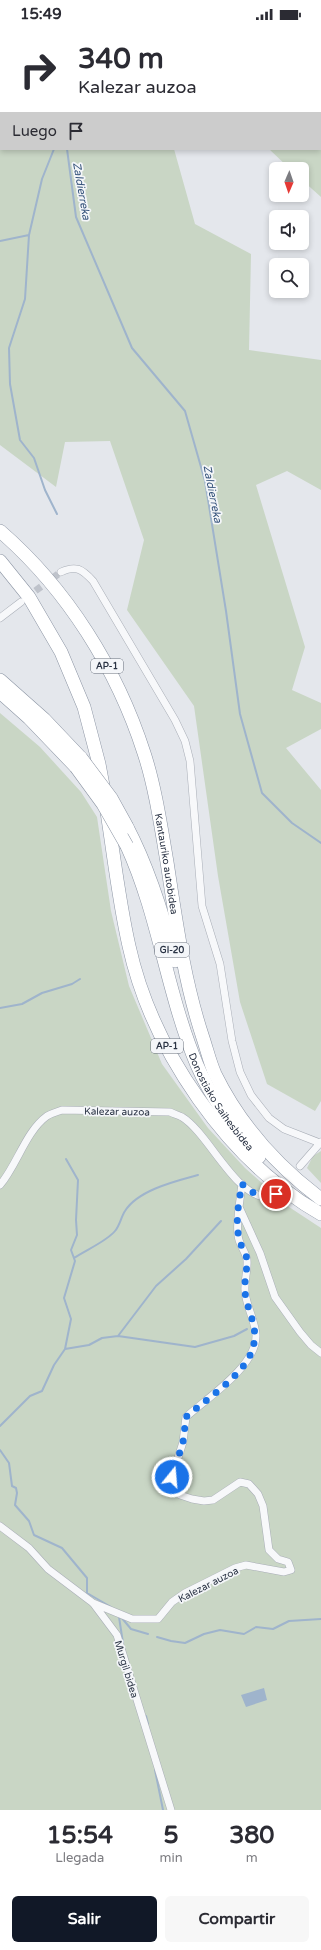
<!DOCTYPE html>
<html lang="es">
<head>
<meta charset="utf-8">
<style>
	body { margin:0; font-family:"Varela Round",sans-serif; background:#f7f7f7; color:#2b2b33; height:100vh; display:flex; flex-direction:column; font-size:15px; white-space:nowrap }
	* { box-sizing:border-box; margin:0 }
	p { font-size:13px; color:#7c7c81 }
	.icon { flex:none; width:22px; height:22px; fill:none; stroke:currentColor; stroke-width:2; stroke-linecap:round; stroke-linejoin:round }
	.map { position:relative; height:1782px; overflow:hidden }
	.panel { display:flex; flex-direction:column; background:#fff; flex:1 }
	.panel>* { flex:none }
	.banner { position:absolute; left:0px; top:0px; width:321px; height:122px; box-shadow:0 2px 6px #0003; background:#fff; color:#2b2b33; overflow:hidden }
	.needle { width:26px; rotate:182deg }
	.fabs { position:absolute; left:269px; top:134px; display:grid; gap:8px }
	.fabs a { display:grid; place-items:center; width:40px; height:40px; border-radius:6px; background:#fff; box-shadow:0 2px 6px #0003; font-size:20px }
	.pin { position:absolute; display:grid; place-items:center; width:34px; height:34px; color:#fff; margin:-17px; border:2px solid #fff; border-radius:50%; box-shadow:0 1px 4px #0007 }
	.me { position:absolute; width:44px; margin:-22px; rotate:17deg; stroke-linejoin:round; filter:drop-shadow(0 0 3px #0008) }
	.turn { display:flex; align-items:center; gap:14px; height:84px; padding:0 12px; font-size:18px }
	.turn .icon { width:52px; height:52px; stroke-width:2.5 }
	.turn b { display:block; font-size:28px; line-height:34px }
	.then { display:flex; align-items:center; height:38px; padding:0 12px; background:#0003; gap:8px; font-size:15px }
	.eta { display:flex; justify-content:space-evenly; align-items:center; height:68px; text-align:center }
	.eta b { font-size:24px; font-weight:700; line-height:28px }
	.primary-button { display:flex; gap:8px; margin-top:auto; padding:8px 12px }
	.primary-button a { flex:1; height:46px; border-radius:6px; background:#111827; color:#fff; font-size:16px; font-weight:700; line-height:46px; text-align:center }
	.primary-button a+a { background:#f7f7f7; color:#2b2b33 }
	.status { display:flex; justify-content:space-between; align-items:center; height:28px; padding:0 20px; background:#fff; direction:ltr }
	.status svg { height:11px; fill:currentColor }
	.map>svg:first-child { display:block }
	.green { fill:#c9d6c5 }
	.water { fill:#9fb4cc }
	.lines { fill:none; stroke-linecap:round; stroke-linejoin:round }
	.stream { stroke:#9fb4cc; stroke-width:2 }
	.minor-tunnel { stroke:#bfc3cb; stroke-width:7; stroke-dasharray:7 3.5; stroke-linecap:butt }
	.minor-casing { stroke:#a9aeb7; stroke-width:8 }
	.motorway-casing { stroke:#8b94a3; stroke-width:14 }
	.minor { stroke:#f7f8fa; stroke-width:7 }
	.motorway { stroke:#fff; stroke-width:13 }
	.motorway-bridge-casing { stroke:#8b94a3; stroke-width:14; stroke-linecap:butt }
	.motorway-bridge { stroke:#fff; stroke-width:13 }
	.route { stroke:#1a73e8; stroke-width:7; stroke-dasharray:0 12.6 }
	.labels { text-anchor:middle; stroke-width:3.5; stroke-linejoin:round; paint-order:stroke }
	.shield { fill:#f4f6f9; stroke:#676e7b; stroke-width:1 }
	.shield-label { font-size:9px; font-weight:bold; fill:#2b3445 }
	.street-label { font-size:10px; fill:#2b3445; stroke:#f4f6f9 }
	.water-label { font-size:11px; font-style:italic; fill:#34527a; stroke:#f4f6f9 }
</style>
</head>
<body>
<div class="status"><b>15:49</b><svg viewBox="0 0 49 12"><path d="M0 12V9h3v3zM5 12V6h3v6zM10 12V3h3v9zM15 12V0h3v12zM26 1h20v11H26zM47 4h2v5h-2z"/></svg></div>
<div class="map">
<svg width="321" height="1782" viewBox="0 0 321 1782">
	<rect width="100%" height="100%" fill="#e4e7ec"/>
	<path class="green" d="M0,0H321V169L302,152V141H290L269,121H320V1H1V121H174L195,196L251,226L249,322L321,332V462L287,443L256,457L305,619L292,662L321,675V701L286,720L321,762V1073L315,1083L267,1056L240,974L218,848L194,678L127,582L144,512L110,413L65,414L56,459L0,417Z
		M0,685L40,719L81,764L97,789L111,883L129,958L162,1036L208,1100L245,1140L289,1179L321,1200V1782H0Z
		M321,1123V1155L307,1140L313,1128Z"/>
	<path class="water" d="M264,1660L267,1672L246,1679L241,1667Z"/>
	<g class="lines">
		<path class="stream" d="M51,0V1
			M305,0V1
			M320,24L321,26
			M54,121L42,151L29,207L25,271L9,320L10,356L20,412L34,430L45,462L57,486
			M67,121L76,189L132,320L185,383L205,453L226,583L240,686L262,765L292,795L321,815
			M0,213L29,207
			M0,980L22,976L42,965L72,956L80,951
			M74,1230C86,1222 107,1213 115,1203C120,1197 121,1189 125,1183C138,1162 176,1153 198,1147
			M118,1308L156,1258L186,1231L221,1193
			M65,1321L89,1317L102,1310L118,1308L195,1319L234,1308L247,1301
			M0,1398L30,1368L42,1363L54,1337L65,1321L71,1291L64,1270L75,1233L71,1222L77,1207L76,1192L78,1152L66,1131
			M0,1422L9,1435L12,1458L16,1460L17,1465L15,1477L29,1493L34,1507L62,1520L87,1550V1565L111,1579
			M119,1589L123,1615
			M121,1589L131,1601L148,1606
			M157,1609L171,1613L185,1615L204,1606L220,1602L244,1606L256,1599L273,1601L289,1593L321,1591
			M146,1688L148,1696
			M155,1742L163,1782"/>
		<path class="minor-tunnel" d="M27,569L61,544"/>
		<defs>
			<path id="minor" d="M61,544C76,537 82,541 93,553L175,692L185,713L190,733L202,878L220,936L232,1013L240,1044L251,1067L269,1090L284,1101L320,1115
				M0,590L21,574
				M300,1138L321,1114
				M242,1156L239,1179L260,1225L275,1269L300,1304L311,1317L321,1325
				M0,1157C17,1137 26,1103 47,1088C52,1085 57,1084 62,1082L170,1084C174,1086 178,1087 182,1089C208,1105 234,1166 265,1169C268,1170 273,1167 276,1166
				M0,1498L29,1520L48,1541L93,1575L117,1607L171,1782
				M93,1575L132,1591H158L172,1574L185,1565L235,1540L246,1537L284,1544L291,1542L288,1534L278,1531L269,1522L263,1478L258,1466L249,1456L240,1454L213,1472L204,1473L192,1471L180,1467L173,1460L172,1449L183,1414L186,1389C207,1370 257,1338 256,1307C255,1292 246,1278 245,1263C244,1253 248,1242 247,1232C246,1225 241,1219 239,1212C236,1202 238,1190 239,1179"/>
			<g id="motorway">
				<path id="s1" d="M0,503C67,561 117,641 144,725C155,758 161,799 167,834C176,893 184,953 203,1010C207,1022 210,1035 215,1046C239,1095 277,1138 321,1171"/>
				<path d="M0,533L29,569L61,624L84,679L99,736L104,763"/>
				<path d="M0,652L44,691L81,730"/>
				<path d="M0,664L29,690L76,739"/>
				<path d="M107,784C114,829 119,874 129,918C152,1022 228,1133 321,1186"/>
				<path d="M127,799C149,841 163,886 175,933"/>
				<path id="s2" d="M127,818C159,888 167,966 197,1037C212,1072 234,1101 259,1129"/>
			</g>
		</defs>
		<use href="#minor" class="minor-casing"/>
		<use href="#motorway" class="motorway-casing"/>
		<use href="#minor" class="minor"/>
		<use href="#motorway" class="motorway"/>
		<defs>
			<path id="motorway-bridge" d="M81,730L111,770L127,799
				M76,739L103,776L127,818"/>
		</defs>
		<use href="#motorway-bridge" class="motorway-bridge-casing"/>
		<use href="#motorway-bridge" class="motorway-bridge"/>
	</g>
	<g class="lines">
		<path class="route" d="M172,1449L183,1414L186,1389C204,1373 243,1347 251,1325C261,1301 248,1287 245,1264C244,1254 247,1243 247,1233C247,1225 240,1218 239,1210C235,1193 239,1173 242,1156C254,1166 260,1171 276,1166"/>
	</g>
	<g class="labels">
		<g class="shield">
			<rect x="91" y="631" width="32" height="14" rx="3"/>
			<rect x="155" y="915" width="34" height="14" rx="3"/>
			<rect x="151" y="1011" width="32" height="14" rx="3"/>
		</g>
		<g class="shield-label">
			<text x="107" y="641">AP-1</text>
			<text x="172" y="925">GI-20</text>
			<text x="167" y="1021">AP-1</text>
		</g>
		<g class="street-label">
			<text dy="4" stroke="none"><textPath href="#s1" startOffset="381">Kantauriko autobidea</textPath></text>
			<text dy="4" stroke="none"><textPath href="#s2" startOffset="274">Donostiako Saihesbidea</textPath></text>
			<text transform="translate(117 1083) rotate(1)" y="4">Kalezar auzoa</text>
			<text transform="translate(208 1556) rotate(-27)" y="4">Kalezar auzoa</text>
			<text transform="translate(127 1641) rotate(73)" y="4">Murgil bidea</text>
		</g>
		<g class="water-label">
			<text transform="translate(82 163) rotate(80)" y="4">Zaldierreka</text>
			<text transform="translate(213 466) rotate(79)" y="4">Zaldierreka</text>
		</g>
	</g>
</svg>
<div class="fabs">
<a><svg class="needle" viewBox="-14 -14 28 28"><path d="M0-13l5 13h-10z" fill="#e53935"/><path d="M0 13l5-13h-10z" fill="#7c7c81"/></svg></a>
<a><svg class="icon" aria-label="sound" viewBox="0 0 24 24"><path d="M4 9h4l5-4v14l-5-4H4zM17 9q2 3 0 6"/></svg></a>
<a><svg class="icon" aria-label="search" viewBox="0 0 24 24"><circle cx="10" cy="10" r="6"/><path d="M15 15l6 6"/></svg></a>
</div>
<div class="pin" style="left:276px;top:1166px;background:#d93025"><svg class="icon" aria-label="arrive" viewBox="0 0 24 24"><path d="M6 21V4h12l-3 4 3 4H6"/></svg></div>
<svg class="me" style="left:172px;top:1449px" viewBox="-20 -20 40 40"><circle r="17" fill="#1a73e8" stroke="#fff" stroke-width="3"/><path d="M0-11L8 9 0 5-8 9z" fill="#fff"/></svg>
<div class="banner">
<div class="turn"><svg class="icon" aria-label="right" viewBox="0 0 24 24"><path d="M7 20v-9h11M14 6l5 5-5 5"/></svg><div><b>340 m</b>Kalezar auzoa</div></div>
<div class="then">Luego<svg class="icon" aria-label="arrive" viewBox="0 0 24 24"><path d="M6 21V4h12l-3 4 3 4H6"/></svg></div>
</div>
</div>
<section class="panel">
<div class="eta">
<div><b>15:54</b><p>Llegada</p></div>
<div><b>5</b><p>min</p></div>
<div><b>380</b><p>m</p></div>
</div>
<div class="primary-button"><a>Salir</a><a>Compartir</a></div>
</section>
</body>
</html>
